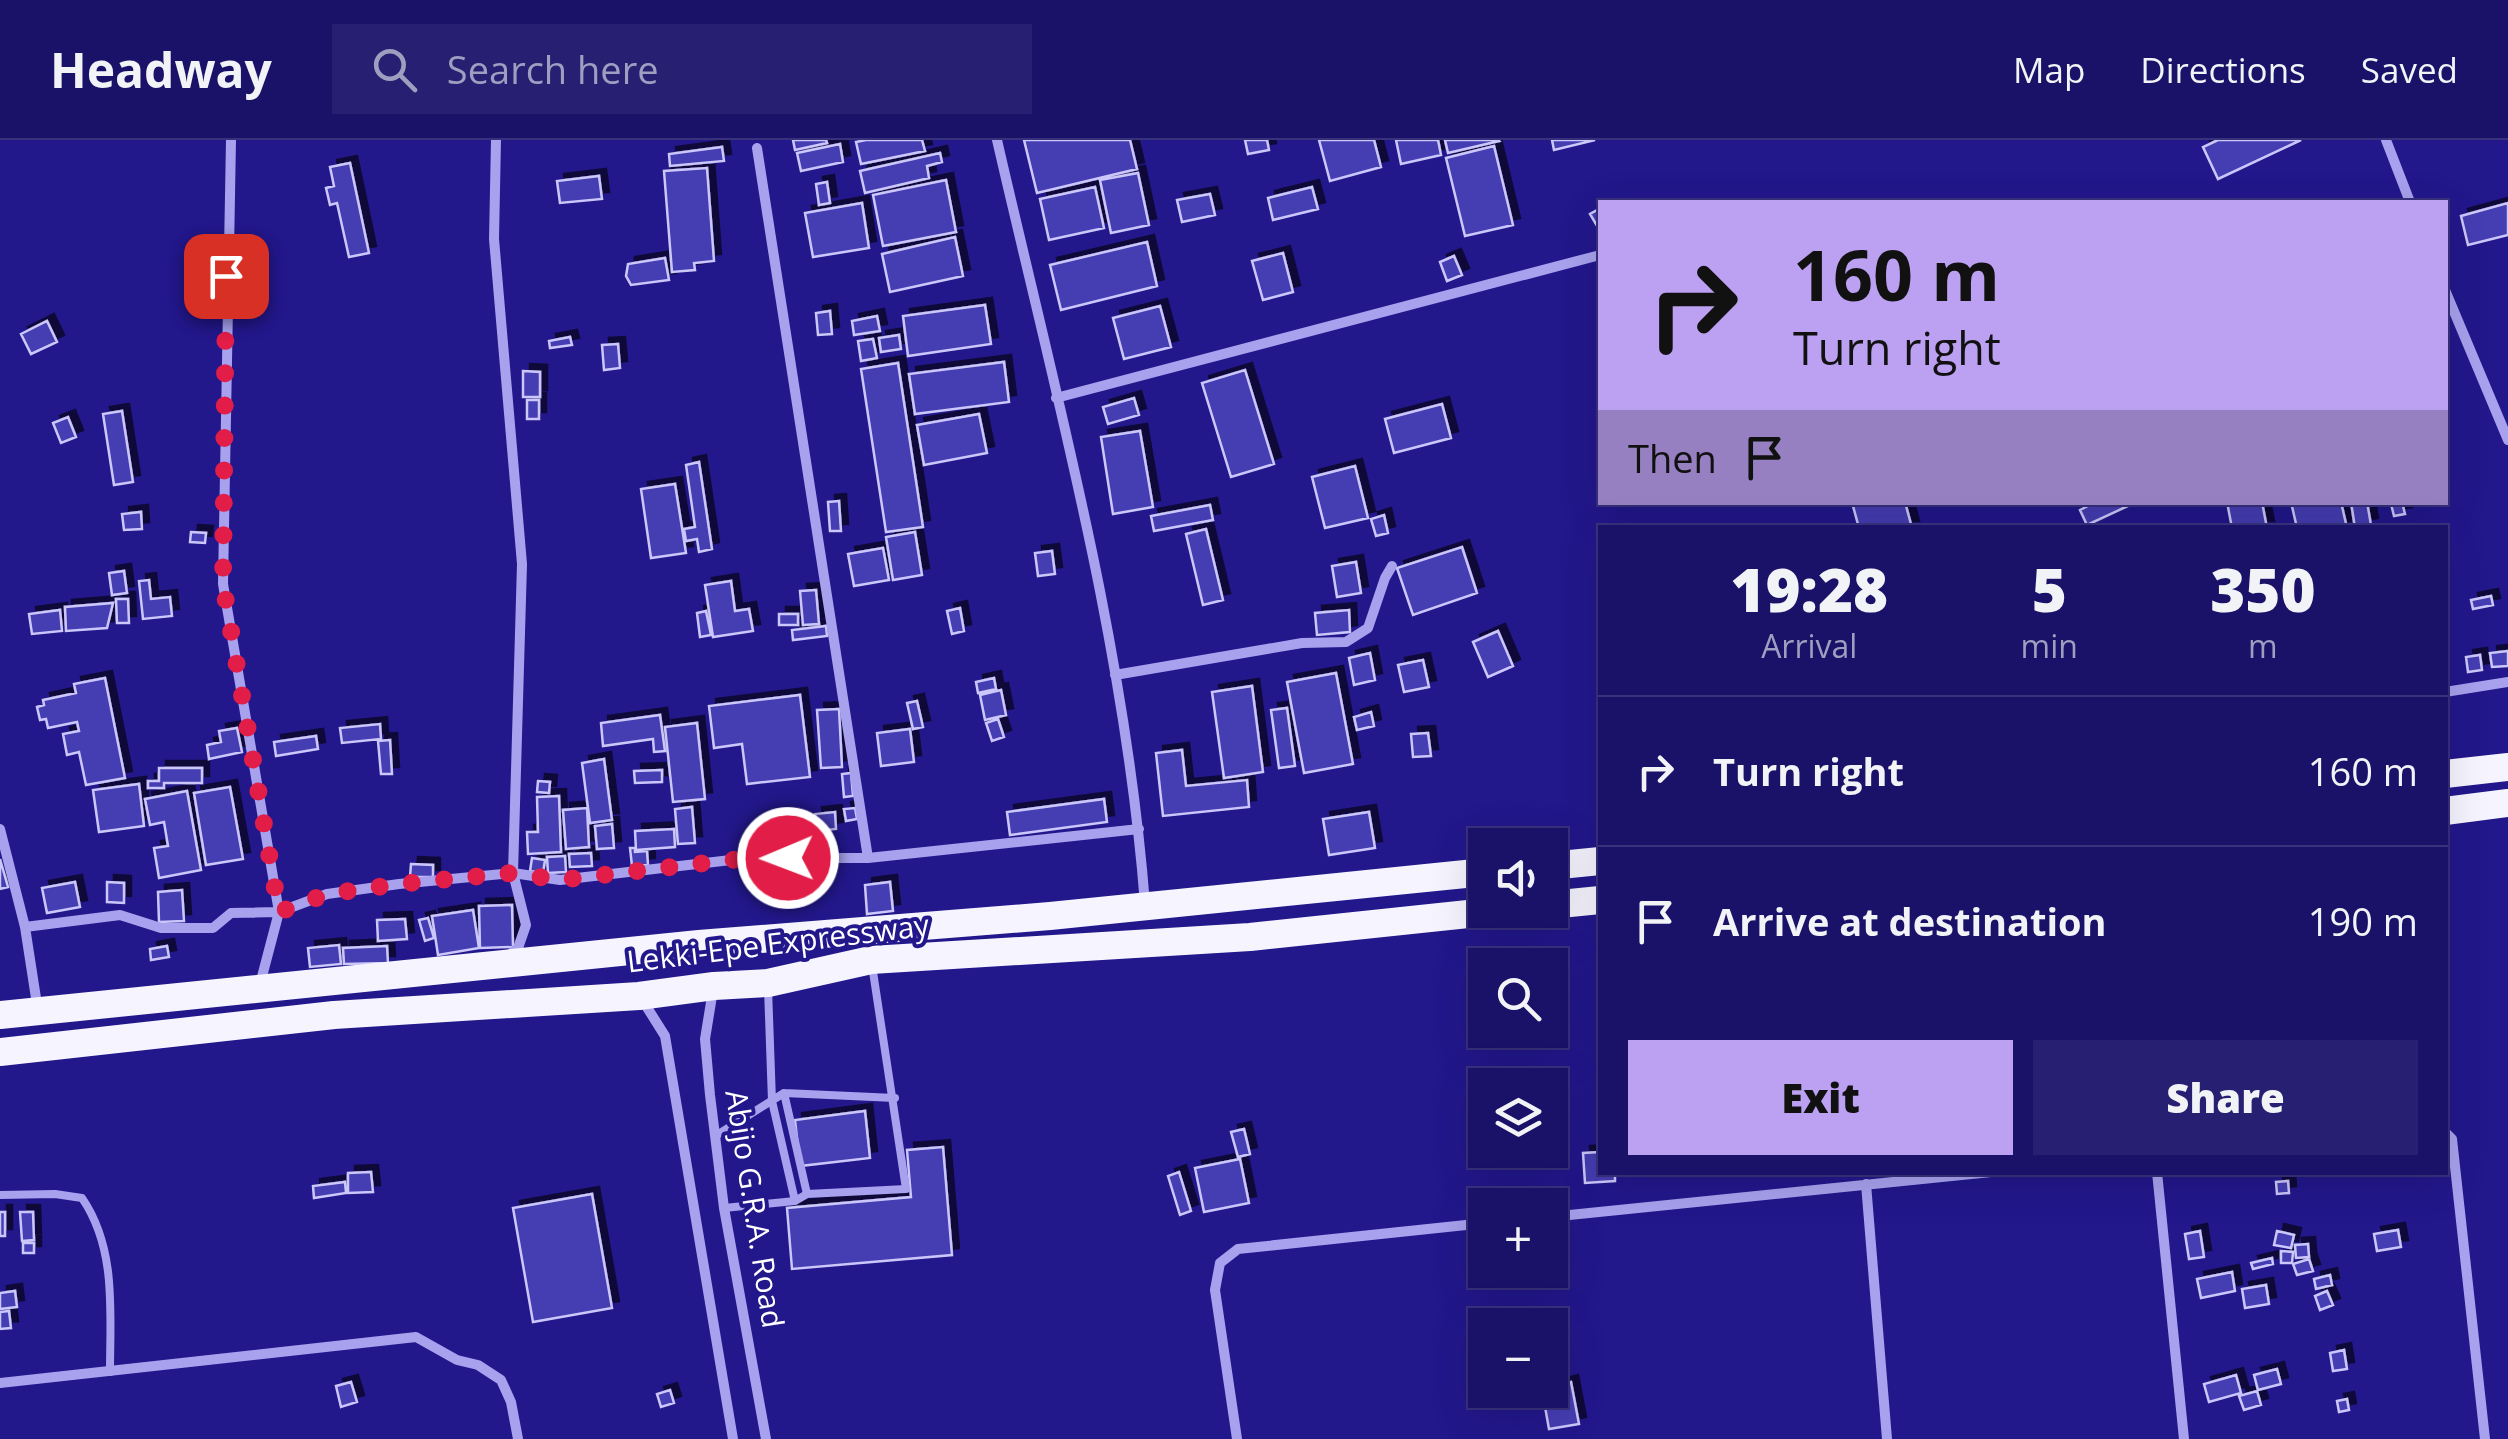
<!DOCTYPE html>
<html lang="en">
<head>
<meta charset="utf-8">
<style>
	body { margin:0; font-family:"Open Sans",sans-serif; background:#271f71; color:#f1f3f6; height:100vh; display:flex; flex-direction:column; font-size:38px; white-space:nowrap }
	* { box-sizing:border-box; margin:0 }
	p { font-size:32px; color:#9f9dc0 }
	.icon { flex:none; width:55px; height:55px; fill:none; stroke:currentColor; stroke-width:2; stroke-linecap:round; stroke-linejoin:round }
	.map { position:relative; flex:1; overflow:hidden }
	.sheet { position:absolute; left:1598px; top:385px; width:850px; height:650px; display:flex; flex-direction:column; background:#1a1168; border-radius:0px; box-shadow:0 10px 40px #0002,0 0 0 2px #38317c }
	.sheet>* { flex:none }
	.guide { position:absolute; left:1598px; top:60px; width:850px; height:305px; border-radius:0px; box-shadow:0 10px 40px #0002,0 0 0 2px #38317c; background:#bca0f2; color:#111; overflow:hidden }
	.controls { position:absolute; left:1468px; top:688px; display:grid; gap:20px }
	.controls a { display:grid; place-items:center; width:100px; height:100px; border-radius:0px; background:#1a1168; box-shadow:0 10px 40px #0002,0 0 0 2px #38317c; font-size:50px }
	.pin { position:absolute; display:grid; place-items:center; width:85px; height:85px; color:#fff; margin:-42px; border-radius:20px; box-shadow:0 5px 15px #0006 }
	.me { position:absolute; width:110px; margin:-55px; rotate:269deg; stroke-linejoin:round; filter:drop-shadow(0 0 8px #0008) }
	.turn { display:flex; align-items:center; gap:35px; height:210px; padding:0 30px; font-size:45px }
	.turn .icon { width:130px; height:130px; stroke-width:2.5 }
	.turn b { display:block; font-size:70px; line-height:85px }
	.then { display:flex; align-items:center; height:95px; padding:0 30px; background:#0003; gap:20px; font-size:38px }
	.eta { display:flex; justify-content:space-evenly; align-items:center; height:170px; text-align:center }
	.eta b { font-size:60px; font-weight:800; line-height:70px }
	.cta { display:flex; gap:20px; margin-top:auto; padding:20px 30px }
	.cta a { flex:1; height:115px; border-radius:0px; background:#bca0f2; color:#111; font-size:40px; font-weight:800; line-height:115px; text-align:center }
	.cta a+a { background:#271f71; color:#f1f3f6 }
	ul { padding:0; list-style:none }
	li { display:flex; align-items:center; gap:30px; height:150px; padding:0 30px; border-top:2px solid #38317c }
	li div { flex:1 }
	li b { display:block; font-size:38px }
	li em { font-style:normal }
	header { display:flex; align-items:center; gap:60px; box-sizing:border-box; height:140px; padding:0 50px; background:#1a1168; border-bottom:2px solid #38317c }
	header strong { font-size:48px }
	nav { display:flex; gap:55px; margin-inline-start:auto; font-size:35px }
	.search { width:700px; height:90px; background:#271f71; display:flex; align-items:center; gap:25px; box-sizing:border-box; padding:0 35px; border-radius:0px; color:#9f9dc0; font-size:38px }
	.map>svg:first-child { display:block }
	.building { fill:#453cb2; stroke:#cbc7fa; stroke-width:2.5; filter:url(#shadow) }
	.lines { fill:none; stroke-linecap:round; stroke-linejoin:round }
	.service { stroke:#a7a1ee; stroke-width:8 }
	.minor { stroke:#a7a1ee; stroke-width:10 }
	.trunk { stroke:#f5f4ff; stroke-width:28 }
	.route { stroke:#e11d48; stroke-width:18; stroke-dasharray:0 32.4 }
	.labels { text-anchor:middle; stroke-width:8; stroke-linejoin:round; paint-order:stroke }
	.street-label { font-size:30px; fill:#fff; stroke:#22178b }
</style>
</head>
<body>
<header>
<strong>Headway</strong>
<div class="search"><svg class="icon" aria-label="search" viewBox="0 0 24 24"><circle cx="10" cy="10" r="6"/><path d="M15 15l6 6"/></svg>Search here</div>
<nav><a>Map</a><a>Directions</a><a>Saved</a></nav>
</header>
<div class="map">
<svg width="2508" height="1299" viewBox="0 0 2508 1299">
	<defs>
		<filter id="shadow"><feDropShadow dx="7" dy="-7" stdDeviation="0" flood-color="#0009"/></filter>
	</defs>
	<rect width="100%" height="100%" fill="#22178b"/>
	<path class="building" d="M793,0H826L827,3L795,10Z
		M866,0H922L925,11L861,24L856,2Z
		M1024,0H1130L1137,29L1037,53Z
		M1245,0H1267L1269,10L1248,14Z
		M1319,0H1374L1381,27L1330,41Z
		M1396,0H1438L1441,15L1401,24Z
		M1445,0H1498L1499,1L1448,13Z
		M1552,0H1595L1554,10Z
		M2218,0H2301L2218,39L2203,7Z
		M840,4L843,22L801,31L797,13Z
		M1494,6L1513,85L1465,96L1446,18Z
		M722,7L724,21L670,26L669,14Z
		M940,13L942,22L927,26L929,38L865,53L860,31Z
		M350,23L369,113L349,117L337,63L330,65L326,48L334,46L330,27Z
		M707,28L714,121L694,123L695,130L672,132L664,31Z
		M1138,33L1149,85L1111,93L1100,40Z
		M599,36L602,59L560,63L557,41Z
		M946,40L956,92L883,106L873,55Z
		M827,42L830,63L819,65L816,44Z
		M1095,47L1104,88L1049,100L1040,59Z
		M1312,47L1318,69L1273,80L1268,58Z
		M1210,54L1215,75L1182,82L1177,60Z
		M862,63L869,108L813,117L805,73Z
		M2508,63V95L2468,105L2461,76Z
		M1599,69L1600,71V91L1590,74Z
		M955,97L963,136L890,152L882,114Z
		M1147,102L1157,146L1061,170L1050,125Z
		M1283,113L1293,152L1263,160L1252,121Z
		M1454,116L1462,135L1447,141L1440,122Z
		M665,118L669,140L631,145L626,136L628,124Z
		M985,165L991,204L908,216L903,176Z
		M1160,166L1171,207L1124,219L1113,178Z
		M830,171L832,194L818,195L816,173Z
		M877,176L880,191L854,195L852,181Z
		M47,181L57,202L31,214L21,194Z
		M899,195L901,209L881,212L879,198Z
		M570,197L572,205L550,208L549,201Z
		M873,199L877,218L861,221L858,201Z
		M618,204L620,228L604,230L602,205Z
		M1004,222L1009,262L915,274L909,234Z
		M898,223L923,387L886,392L861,229Z
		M1245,230L1274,324L1231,337L1202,243Z
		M523,231L540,232V257H523Z
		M1134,258L1139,275L1108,284L1103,267Z
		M527,260H539V279H527Z
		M1442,264L1451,298L1394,313L1385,279Z
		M122,271L133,342L114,345L103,274Z
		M979,274L987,313L924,325L917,285Z
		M68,277L76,297L61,303L53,283Z
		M1140,291L1153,367L1113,374L1101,297Z
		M699,322L712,409L699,412L697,399L686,401L684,389L695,387L686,325Z
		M1355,326L1368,378L1325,388L1312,337Z
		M675,344L686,413L651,418L641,349Z
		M839,361L841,391H830L828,362Z
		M1866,362H1905L1912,388H1859L1853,366Z
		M2096,362H2129L2130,365L2087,385L2080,370Z
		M2227,362H2262L2267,388H2232Z
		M2291,362H2341L2347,388H2297Z
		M2351,362H2367L2371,385L2355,388Z
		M2402,362L2405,374L2394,376L2391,364Z
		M1210,365L1213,380L1154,391L1151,376Z
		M141,372L142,389L124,390L122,374Z
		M1384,375L1388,393L1376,396L1371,379Z
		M1206,389L1223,460L1203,465L1186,394Z
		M191,392L206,393L205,403L190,402Z
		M915,392L922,435L893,440L886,397Z
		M1462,407L1477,453L1413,475L1397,428Z
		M883,408L889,440L854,446L848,414Z
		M1052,411L1055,434L1038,436L1035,413Z
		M1356,422L1361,453L1337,457L1332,426Z
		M124,431L127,453L112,455L109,433Z
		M149,440L151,459L170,457L172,476L143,479L139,441Z
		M731,441L735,471L749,469L753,491L713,497L705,445Z
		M816,450L819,484L803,485L800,451Z
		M2491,456L2493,465L2473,469L2471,460Z
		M116,459H128L129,483H117Z
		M113,463L107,488L66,491L65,467Z
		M960,468L964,491L952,494L947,471Z
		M60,470L62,491L32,494L29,474Z
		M1349,470L1350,492L1317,495L1315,473Z
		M706,471L711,495L700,497L697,473Z
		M779,474H798V485H779Z
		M826,486L827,496L793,500L792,490Z
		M1498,491L1513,526L1488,537L1473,502Z
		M2508,511V526L2492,527L2490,513Z
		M1370,513L1375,540L1354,545L1349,518Z
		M2480,515L2482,530L2468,532L2466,517Z
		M1423,520L1429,547L1404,552L1398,525Z
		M1336,533L1353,624L1304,633L1287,542Z
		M105,538L125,638L86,645L79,612L67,615L63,594L79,591L77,582L48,588L46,579L40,580L37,567L44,565L43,560L76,553L74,544Z
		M994,538L996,549L978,553L976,542Z
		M1252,546L1263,632L1224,638L1212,552Z
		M1001,550L1006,575L985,580L980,555Z
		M800,555L810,637L747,644L742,604L714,608L709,566Z
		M917,561L923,587L913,589L907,563Z
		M1287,568L1295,626L1279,628L1271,570Z
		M839,569L842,627L821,628L817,570Z
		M1371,572L1374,586L1357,590L1354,577Z
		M660,575L665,611L654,612L653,599L603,606L601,583Z
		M998,579L1004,597L992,601L986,583Z
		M697,583L705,659L673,662L665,587Z
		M380,584L381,599L342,603L340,588Z
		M237,588L242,612L209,619L207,605L221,602L219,591Z
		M910,589L914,622L881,626L877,593Z
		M1428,593L1431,616L1413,617L1411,594Z
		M316,596L318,609L276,616L274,602Z
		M390,600L392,634H381L378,601Z
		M1182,610L1186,646L1247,640L1249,667L1163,676L1156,613Z
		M604,619L612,680L590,683L582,623Z
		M159,628H202V643H164V648H148V641H159Z
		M662,630V642L635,643L634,631Z
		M851,633L853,656L844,657L842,634Z
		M538,641L550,642L549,653L537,652Z
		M139,644L144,686L99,692L93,650Z
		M230,647L243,719L206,725L194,653Z
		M187,651L201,730L159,738L154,708L168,706L164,682L150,685L145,659Z
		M559,656L561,712L528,714L527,692H538L537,657Z
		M1104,659L1107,682L1010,695L1007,672Z
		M692,667L695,703L678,704L675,669Z
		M587,668L589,707L566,709L563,670Z
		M855,668L857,679L846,681L844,669Z
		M835,672L836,689L817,691L815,674Z
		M1369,672L1375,708L1329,715L1323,679Z
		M612,684L614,708L597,709L595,686Z
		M674,689L675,707L636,710L635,691Z
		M630,708H635V712L647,711L648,725L632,726Z
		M591,713L592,726L570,727L569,714Z
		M565,716L566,732L548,733L547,717Z
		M532,718L545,720L543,733L530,731Z
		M0,719L8,747L0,749Z
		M411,724L433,725V737H410Z
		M75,742L80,767L47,773L42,748Z
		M107,742L124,743V763L107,762Z
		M890,742L893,771L867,774L865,745Z
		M182,750L184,781L159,782L158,752Z
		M512,765L513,807L480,808L479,766Z
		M473,770L479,808L438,815L432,776Z
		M428,778L434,798L425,801L419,780Z
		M405,779L407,799L378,801L377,780Z
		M339,805L341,824L310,827L308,808Z
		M167,806L169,817L151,820L150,809Z
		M387,806L388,823L344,824L343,808Z
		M865,971L870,1018L800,1026L795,980Z
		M1244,989L1250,1014L1238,1017L1231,992Z
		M943,1007L952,1115L792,1129L787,1068L911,1057L907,1010Z
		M1600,1012V1032H1615V1041L1585,1043L1583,1013Z
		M1240,1019L1249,1063L1204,1072L1195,1028Z
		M371,1032L373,1052L348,1053V1033Z
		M1179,1032L1191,1071L1180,1075L1168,1036Z
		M2288,1041L2289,1053L2277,1054L2276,1042Z
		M345,1042L346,1053L314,1058L313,1046Z
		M592,1054L612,1168L533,1182L513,1068Z
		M0,1072H5V1096H0Z
		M20,1072H33L34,1100L22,1101Z
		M2398,1090L2401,1107L2377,1111L2374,1094Z
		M2200,1091L2204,1117L2189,1119L2185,1094Z
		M2277,1091L2294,1095L2291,1108L2274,1105Z
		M23,1103H34V1113H23Z
		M2308,1104L2309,1117L2296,1118L2295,1105Z
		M2281,1111L2293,1112L2292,1123H2281Z
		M2272,1118L2273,1124L2253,1129L2251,1123Z
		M2309,1119L2313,1131L2297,1135L2293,1124Z
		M2232,1132L2235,1151L2201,1158L2197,1139Z
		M2330,1135L2332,1145L2316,1149L2314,1139Z
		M2266,1145L2269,1164L2245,1168L2242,1149Z
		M15,1151L17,1167L0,1169V1153Z
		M2327,1151L2333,1165L2320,1170L2315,1156Z
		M9,1171L11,1188L0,1189V1172Z
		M2344,1210L2347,1229L2333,1231L2330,1213Z
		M2277,1229L2281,1244L2258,1250L2254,1235Z
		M2236,1235L2241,1253L2209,1262L2204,1244Z
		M351,1242L357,1262L341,1267L336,1246Z
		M1571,1242L1579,1284L1549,1289L1542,1250Z
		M670,1250L674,1263L661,1267L657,1254Z
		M2257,1251L2261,1265L2244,1270L2239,1256Z
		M2347,1259L2349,1270L2339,1272L2337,1261Z"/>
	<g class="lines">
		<path class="service" d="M768,848L772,961L795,1061
			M784,953L807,1054
			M717,995L784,953L895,958
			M0,1055L55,1054L82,1058C117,1109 110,1173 110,1232
			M724,1068L795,1061L807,1054L906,1049L872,825"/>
		<path class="minor" d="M231,0L223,444L279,772L259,848
			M496,0L494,99L522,424L513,733L526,785L518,808L508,816
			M997,0C1055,252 1125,505 1145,764
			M2386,0L2410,62
			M757,8L868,718
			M2445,150L2508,300
			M1056,258L1600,115
			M1115,535L1302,503L1346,502L1368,488L1385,438L1392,426
			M2445,552L2508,542
			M0,689L25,787L38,871
			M25,787L120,775L161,788H213L231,773L279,772L327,754L399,744L513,733L560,740L748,718H868L1139,689
			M713,850L705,899L710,955L724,1068L766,1299
			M643,861L665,896L733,1299
			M2445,992L2452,999L2485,1299
			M2157,1032L2184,1299
			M1866,1044L1887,1299
			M1550,1077L1991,1032
			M0,1243L416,1197L457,1220L478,1225L501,1240L511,1262L518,1299
			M1237,1299L1215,1150L1220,1123L1238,1109L1485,1083"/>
		<path class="trunk" d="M2445,634L2508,627
			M2445,671L2508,663
			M1550,726L1600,721
			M1550,765L1600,760
			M0,875L699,804L1050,776L1485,732
			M0,912L334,875L639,856L714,846L768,843L871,820L1250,797L1506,770"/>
	</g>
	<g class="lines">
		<path class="route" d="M226,136L223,444L279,772L327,754L399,744L512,733L560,740L748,718H788"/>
	</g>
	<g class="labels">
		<g class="street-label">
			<text transform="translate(778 804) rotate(-7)" y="10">Lekki-Epe Expressway</text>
			<text transform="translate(754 1069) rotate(81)" y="10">Abijo G.R.A. Road</text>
		</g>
	</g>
</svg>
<div class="controls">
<a><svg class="icon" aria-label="sound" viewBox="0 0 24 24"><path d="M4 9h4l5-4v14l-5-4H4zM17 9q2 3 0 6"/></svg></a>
<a><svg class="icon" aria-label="search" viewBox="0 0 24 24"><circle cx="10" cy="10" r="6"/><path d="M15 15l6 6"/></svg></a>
<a><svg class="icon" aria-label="layers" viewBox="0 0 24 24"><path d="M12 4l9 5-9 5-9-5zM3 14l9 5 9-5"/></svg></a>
<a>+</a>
<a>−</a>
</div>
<div class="pin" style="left:226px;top:136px;background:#d93025"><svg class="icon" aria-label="arrive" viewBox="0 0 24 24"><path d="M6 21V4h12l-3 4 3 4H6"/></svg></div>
<svg class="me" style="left:788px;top:718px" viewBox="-20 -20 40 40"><circle r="17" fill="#e11d48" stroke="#fff" stroke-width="3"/><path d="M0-11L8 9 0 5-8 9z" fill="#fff"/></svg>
<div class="guide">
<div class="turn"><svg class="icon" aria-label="right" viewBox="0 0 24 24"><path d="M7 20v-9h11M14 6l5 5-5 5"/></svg><div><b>160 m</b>Turn right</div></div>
<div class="then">Then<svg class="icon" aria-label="arrive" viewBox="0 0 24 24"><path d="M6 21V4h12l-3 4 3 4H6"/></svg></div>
</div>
<section class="sheet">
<div class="eta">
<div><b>19:28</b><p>Arrival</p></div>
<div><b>5</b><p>min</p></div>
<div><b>350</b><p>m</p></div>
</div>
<ul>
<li><svg class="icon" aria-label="right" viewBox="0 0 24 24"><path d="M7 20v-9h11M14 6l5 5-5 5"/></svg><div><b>Turn right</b></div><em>160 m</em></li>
<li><svg class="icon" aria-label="arrive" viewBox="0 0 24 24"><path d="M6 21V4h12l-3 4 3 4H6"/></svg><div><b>Arrive at destination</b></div><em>190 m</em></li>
</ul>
<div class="cta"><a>Exit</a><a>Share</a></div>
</section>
</div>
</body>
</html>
